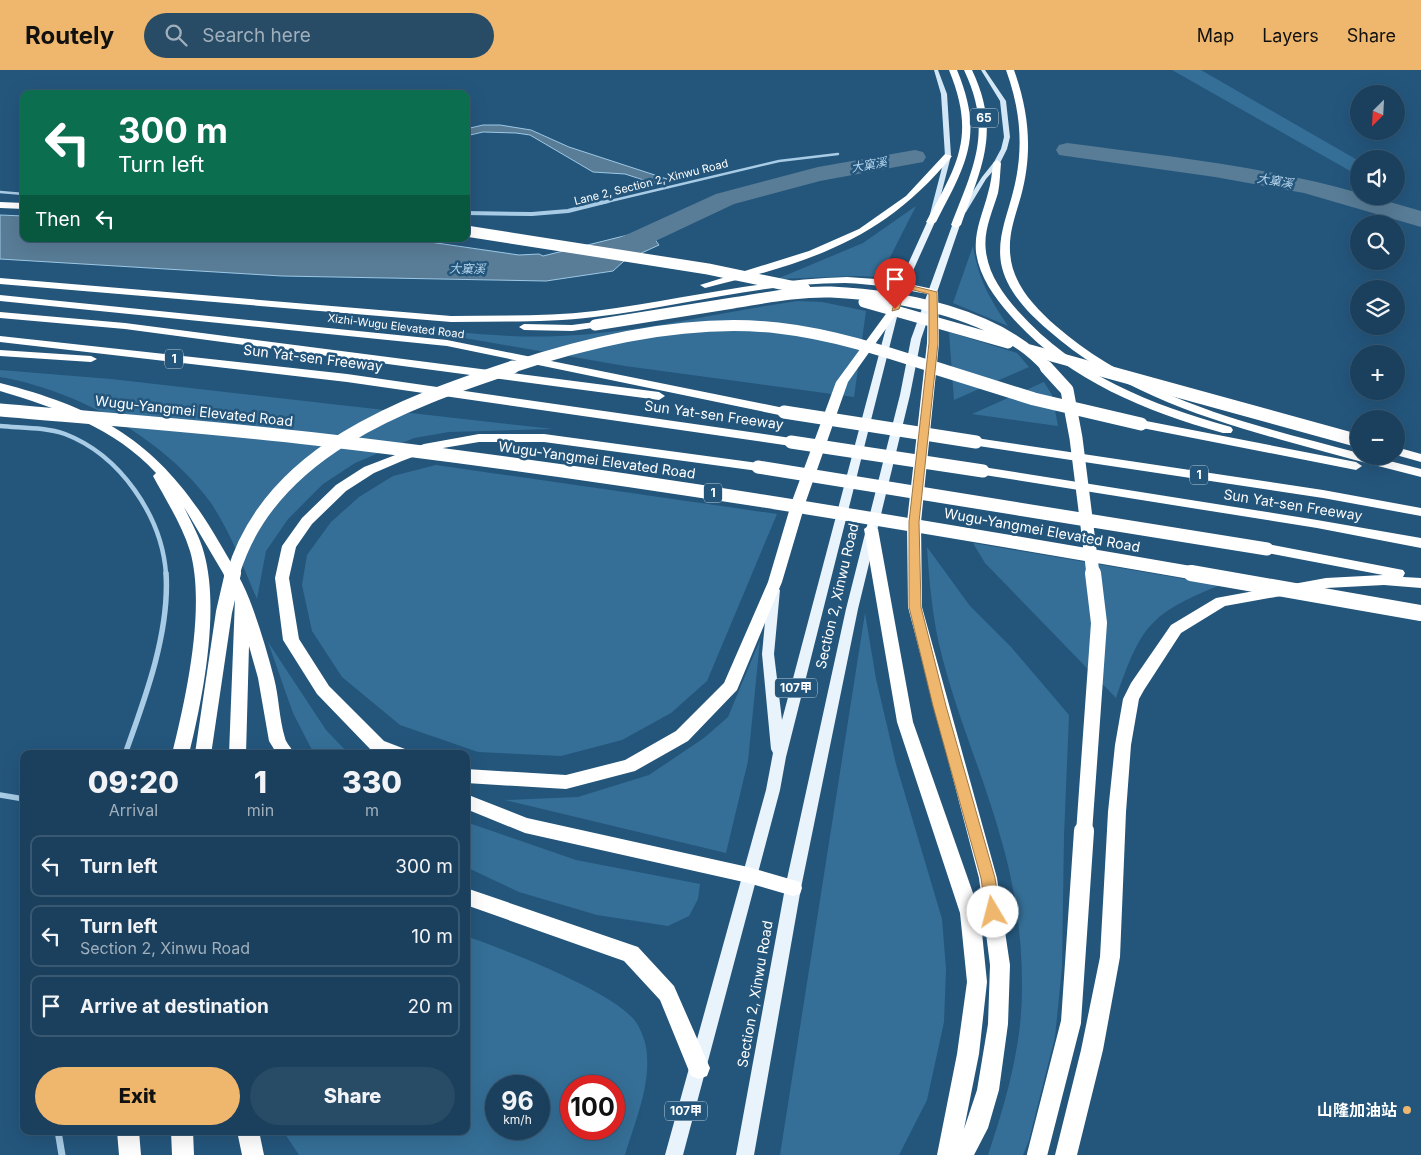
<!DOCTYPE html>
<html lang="en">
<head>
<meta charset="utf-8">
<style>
	body { margin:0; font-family:Inter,"Noto Sans TC",sans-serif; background:#284b66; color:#f1f3f6; height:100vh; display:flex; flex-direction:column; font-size:19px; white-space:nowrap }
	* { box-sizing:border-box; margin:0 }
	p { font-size:16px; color:#a0afbc }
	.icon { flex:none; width:28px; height:28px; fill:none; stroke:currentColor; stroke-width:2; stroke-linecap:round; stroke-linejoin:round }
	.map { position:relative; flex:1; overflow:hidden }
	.drawer { position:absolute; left:20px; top:680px; width:450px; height:385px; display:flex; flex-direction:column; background:#1b405d; border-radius:10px; box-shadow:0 5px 20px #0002,0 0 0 1px #395972 }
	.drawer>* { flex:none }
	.banner { position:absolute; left:20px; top:20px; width:450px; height:152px; border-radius:10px; box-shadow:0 5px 20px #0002,0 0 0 1px #395972; background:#0b6e4f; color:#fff; overflow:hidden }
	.needle { width:32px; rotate:204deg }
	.tools { position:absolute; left:1350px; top:15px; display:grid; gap:10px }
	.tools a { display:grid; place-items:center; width:55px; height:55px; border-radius:50%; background:#1b405d; box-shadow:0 5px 20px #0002,0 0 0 1px #395972; font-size:25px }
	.speed { position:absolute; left:485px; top:1005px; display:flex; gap:10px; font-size:25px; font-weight:700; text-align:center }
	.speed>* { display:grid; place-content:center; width:65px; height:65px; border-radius:50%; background:#1b405d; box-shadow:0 5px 20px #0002,0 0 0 1px #395972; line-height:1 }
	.speed small { font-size:12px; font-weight:400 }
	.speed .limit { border:8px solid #d22; background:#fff; color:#111 }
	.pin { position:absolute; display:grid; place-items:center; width:42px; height:42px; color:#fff; margin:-51px -21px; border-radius:50% 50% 50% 0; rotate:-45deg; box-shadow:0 0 5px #0007 }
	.pin .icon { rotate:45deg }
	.me { position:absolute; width:55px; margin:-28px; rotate:352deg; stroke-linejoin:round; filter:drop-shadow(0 0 4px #0008) }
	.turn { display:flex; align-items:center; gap:18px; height:105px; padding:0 15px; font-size:22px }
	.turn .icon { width:65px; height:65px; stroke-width:2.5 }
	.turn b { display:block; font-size:35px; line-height:42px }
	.then { display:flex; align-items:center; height:48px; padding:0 15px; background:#0003; gap:10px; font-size:19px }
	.eta { display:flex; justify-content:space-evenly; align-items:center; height:85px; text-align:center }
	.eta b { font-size:30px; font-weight:800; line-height:35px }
	.button { display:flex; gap:10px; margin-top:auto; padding:10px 15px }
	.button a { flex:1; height:58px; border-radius:30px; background:#efb76d; color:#111; font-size:20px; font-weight:800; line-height:58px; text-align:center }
	.button a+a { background:#284b66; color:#f1f3f6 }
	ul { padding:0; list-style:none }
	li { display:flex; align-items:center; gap:15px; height:62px; margin:0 10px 8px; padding:0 5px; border:2px solid #395972; border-radius:10px }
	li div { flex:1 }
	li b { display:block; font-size:19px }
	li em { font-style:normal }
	header { display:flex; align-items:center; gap:30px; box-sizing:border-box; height:70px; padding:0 25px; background:#efb76d; color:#111 }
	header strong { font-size:24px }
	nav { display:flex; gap:28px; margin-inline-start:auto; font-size:18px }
	.search { width:350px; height:45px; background:#284b66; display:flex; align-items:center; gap:12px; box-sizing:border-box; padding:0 18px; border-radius:28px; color:#a0afbc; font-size:19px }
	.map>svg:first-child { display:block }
	.green { fill:#356f97; fill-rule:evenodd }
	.water { fill:#597d97; stroke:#9dc8e5 }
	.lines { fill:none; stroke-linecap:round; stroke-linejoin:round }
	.river { fill:#597d97; fill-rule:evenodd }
	.street-far4 { stroke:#a8cce5; stroke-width:2.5 }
	.street-far3 { stroke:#a8cce5; stroke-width:4 }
	.street-far2 { stroke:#a8cce5; stroke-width:4.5 }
	.street-far1 { stroke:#a8cce5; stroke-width:5.5 }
	.street { stroke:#a8cce5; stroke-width:7 }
	.secondary { fill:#d2e6f5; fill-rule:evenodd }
	.primary { fill:#e9f3fc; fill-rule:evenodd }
	.highway { fill:#fff; fill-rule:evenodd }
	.highway-bridge-far3 { stroke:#fff; stroke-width:11 }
	.highway-bridge-far2 { stroke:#fff; stroke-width:13 }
	.highway-bridge-far1 { stroke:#fff; stroke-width:16 }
	.highway-bridge { stroke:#fff; stroke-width:20 }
	.route { fill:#efb76d; stroke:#9b7747 }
	.poi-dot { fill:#efb76d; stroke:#24567c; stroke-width:2 }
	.labels { text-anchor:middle; stroke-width:5; stroke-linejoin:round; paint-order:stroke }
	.far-street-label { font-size:11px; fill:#fff; stroke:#24567c }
	.shield { fill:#24567c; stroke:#bdccd8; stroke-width:1 }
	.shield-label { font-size:12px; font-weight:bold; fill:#fff }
	.far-water-label { font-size:12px; font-style:italic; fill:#b4d5ed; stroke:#24567c }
	.street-label { font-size:14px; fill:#fff; stroke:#24567c }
	.near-poi-label { font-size:16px; font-weight:bold; fill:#fff; stroke:#24567c; text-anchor:end }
</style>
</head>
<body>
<header>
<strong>Routely</strong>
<div class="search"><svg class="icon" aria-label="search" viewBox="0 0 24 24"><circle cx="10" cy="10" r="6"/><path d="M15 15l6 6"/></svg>Search here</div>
<nav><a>Map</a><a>Layers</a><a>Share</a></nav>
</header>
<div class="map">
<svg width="1421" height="1085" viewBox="0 0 1421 1085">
	<rect width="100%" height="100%" fill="#24567c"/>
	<path class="green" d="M1172,0H1201L1359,91V106Z
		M916,136L880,207L856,206L777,209L863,173Z
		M973,176C979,211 989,227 1008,256L953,233Z
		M798,231L822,232L866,241L854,327L625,296L385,254C443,260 502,269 560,266C640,263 719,242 798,231Z
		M949,262L1017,283L1029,297L954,330Z
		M0,300L111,309L553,359L449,362L414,368L355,393L323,414L288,449L266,481L257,529C243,497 231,463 211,433C165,369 77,320 0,307Z
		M1044,312L1052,325L1058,356L972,344Z
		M436,395L777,444L707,611L671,643L622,670L561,686L478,682L400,655L342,607L312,561L302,515L307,485L331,452L359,427L393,406Z
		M973,473L1220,515C1149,544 1141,556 1116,628L985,493Z
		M927,477L970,536L1011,577L1069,645L1064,766L1062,897L1055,967L1029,1070L1023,1085H988C1000,1049 1011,1013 1017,976C1028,914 1020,836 1003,776C985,708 955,643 939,574C932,542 929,509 927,477Z
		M865,543L876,609L896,694L942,849L946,899L944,952L927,1030L899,1085H780Z
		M760,570L748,691L726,783L505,730L578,727L649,705L704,668L728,647Z
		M268,572L326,660L349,684H314L293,643Z
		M466,752L576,790L700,814L698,829L689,846L668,856L597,845L519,822L466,797Z
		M466,866C505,880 613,921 636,952C640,958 645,970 646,977C652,1013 635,1051 625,1085H299L283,1061H466ZM539,1016V1059H496V1016ZM571,1016H614V1059H571Z"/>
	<path class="water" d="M483,55H500L531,60L569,77L667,109L656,114L625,104L593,102L530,65L516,63L483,62L466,66V59Z
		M0,145L24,146V169H409L519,185L539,184L543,186L636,163L651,164L659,175L624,191L613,201L546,211L282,206L0,189Z"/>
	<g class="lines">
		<path class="river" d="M1067,73C1165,86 1264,96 1359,123V126H1369L1421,141V157L1304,123L1215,107L1059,85L1056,80L1059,75Z
			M915,80L923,82L926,87L923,92L820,111L734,134L611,192L602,194L593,192L589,186L593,180L716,124L818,97Z"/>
		<path class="street-far4" d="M0,122L24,124
			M602,133L779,91L838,84"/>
		<path class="street-far3" d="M466,143L532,144L568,141L608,131"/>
		<path class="street-far2" d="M0,356C21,358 45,357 65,364C120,385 162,446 166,504"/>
		<path class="street-far1" d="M125,684C145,629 170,562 166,503
			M0,725L24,729"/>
		<path class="street" d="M58,1061L62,1085"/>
		<path class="secondary" d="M934,0H938L947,24L951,86L935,148L932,150L929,148L945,86L941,24Z
			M981,0H985L1006,31L1010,67L1007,79L1000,93L986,109L966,142L963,144L960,142L982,107L994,92L1001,79L1004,67L1000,31Z"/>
		<path class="primary" d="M928,150L935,152L907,214L899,239L786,687L780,720L683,1085H665L766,720L773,683L771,679L762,584L768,520L774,516L780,520L774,584L782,650L891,239L899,214Z
			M953,153L960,155L921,269L910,325L858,539L801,818L754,1085H736L785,818L846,539L900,325L911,269Z"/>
		<path class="highway" d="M949,0H957C984,65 967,93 936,152L931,155L926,152C958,94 976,66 949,0Z
			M964,0H972C1001,61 982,96 961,155L956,158L951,155C974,96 993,61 964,0Z
			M1006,0H1014C1029,42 1033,82 1021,126C1016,144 1009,161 1010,181C1011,212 1033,236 1056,256C1141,330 1253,355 1359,383V386H1370L1421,399V407C1374,395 1328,383 1282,370C1197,346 1115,319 1048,260C1027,242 1006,220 1001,193C997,168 1007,146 1013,122C1024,80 1021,41 1006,0Z
			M945,84L952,86C883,171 807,193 705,218L700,215L809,181L859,159L906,126Z
			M997,90L1001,93C1000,103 1000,113 998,123C992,143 983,161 986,182C989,205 1003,224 1018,241C1075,305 1151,335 1231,357L1233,360L1231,363H1223C1142,340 1066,309 1010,245C994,227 979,206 976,182C974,161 983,143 988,123C991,113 992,103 993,93Z
			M0,132L24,133V139L0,138Z
			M847,207L890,210L933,219L938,222L939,273L921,452L922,537L997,808L1010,895L1008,954L999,1020L988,1058L974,1085H937L957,984L967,912L960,843L897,652L864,459L871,454L878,459L913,652L980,843L987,912L979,984L964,1059L977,1020L988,954L990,895L979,808L908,537L907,452L927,273L928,224C901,219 873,214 845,213C760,213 678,237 594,247C547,253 499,251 451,252L0,214V208L451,246C499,245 547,247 595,241C680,230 761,209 847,207Z
			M0,225L447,270L784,338L790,342L784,346L447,276L0,231Z
			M895,236L900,239L848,312L806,431L782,512L737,620L688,671L635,701L566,719L466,713V699L566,705L625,690L676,661L724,613L768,512L792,431L836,312L891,237Z
			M0,242L125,253L659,322L665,326L659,330L125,259L0,248Z
			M595,252L600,255L599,257L572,261L524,260L519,257L524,254L572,255Z
			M0,266L347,304L791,368L797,372L791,376L347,312L0,272Z
			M0,280L91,286L97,289L91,292L0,286Z
			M0,313C106,340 164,377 219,472C232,494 245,515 253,539C261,561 268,585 274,608C279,627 279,648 285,668C286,673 292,678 294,684H277L269,671L258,608L249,576L246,684H229L235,529L223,503L184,437C191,452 200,467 204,483C220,540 203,627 189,684H172C186,628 206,537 190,481C182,455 166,430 153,406L156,403C115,358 57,338 0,321Z
			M1141,350L1356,392L1362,396L1356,400L1137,357L1135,354L1137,351Z
			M479,364H544L758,393L764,397L758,401L544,372H479L431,380L402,391L374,403L346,421L312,454L296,477L289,508L299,569L329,616L384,671L405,679L407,684H380L372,681L317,624L283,570L275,508L282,476L302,448L336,415L364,397L424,374Z
			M976,368L1323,420L1421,438V446L1323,428L972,375L970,372Z
			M1396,377L1421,384V392L1396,385Z
			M983,397L1317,450L1421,468V478L1317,458L978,404L976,401Z
			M1267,474L1403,500L1405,503L1403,507L1421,508V518L1384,515L1326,518L1225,536L1181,563L1144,620L1139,629L1131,675L1126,742L1120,887L1103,980L1077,1085H1055L1081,980L1100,887L1108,742L1115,675L1123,629L1131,613L1171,555L1216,528L1326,508L1383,505L1262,482L1260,479Z
			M466,724L527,748L748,797L800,812L802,818L800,824L793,826L748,813L525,763L466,739Z
			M466,818L638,877L674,916L710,998L707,1006L699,1009L691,1006L660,930L624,891L466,835Z
			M117,1061H139L141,1085H119Z
			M171,1061H193L194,1085H172Z
			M237,1061H259L264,1085H242Z"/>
		<path class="highway-bridge-far3" d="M466,161L708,199L805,219
			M864,232L1008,273
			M595,255C641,248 687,240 733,233C765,228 799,221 831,222C900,225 1000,244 1047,298
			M1030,280L1095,298
			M510,298C594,270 689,248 778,258C832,264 884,281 936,298"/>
		<path class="highway-bridge-far2" d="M932,297L1034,329L1141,354
			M1046,297L1067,320L1076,368L1093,504
			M1090,297L1359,371
			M0,340C105,349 210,357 315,369C611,403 905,453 1199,504
			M784,342L976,372
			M791,372L983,401
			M758,397L1267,479
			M233,504C269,381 404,333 513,297"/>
		<path class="highway-bridge-far1" d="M1191,503L1421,543
			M203,684L224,542L233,503
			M1084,763L1099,553L1093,503"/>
		<path class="highway-bridge" d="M1037,1085L1071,952L1084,761"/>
	</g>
	<path class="route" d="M900,213L937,222L938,273L919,452L921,537L946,636L995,808L1000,842L998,847L993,849L988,847L986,842L981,808L933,636L909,537V452L929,273V224L906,218L899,239L892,241Z"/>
	<circle class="poi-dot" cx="1407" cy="1040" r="5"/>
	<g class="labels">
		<g class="far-street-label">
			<text transform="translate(651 112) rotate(-14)" y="4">Lane 2, Section 2, Xinwu Road</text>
			<text transform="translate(396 256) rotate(7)" y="4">Xizhi-Wugu Elevated Road</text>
		</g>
		<g class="shield">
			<rect x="970" y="38.5" width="28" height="19" rx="4"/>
			<rect x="165" y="279.5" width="18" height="19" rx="4"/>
			<rect x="1190" y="395.5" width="18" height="19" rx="4"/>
			<rect x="704" y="413.5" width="18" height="19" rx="4"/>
			<rect x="775" y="608.5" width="42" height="19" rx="4"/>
			<rect x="665" y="1031.5" width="42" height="19" rx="4"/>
		</g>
		<g class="shield-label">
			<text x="984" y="52">65</text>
			<text x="174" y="293">1</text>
			<text x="1199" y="409">1</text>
			<text x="713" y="427">1</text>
			<text x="796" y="622">107甲</text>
			<text x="686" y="1045">107甲</text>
		</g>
		<g class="far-water-label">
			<text transform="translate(869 95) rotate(-10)" y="4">大窠溪</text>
			<text transform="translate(1275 111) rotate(9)" y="4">大窠溪</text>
			<text transform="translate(467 199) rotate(1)" y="4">大窠溪</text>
		</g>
		<g class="street-label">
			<text transform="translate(313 288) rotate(7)" y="5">Sun Yat-sen Freeway</text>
			<text transform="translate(194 341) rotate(6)" y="5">Wugu-Yangmei Elevated Road</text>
			<text transform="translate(714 345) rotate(8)" y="5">Sun Yat-sen Freeway</text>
			<text transform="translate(597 390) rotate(8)" y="5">Wugu-Yangmei Elevated Road</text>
			<text transform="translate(1293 435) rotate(9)" y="5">Sun Yat-sen Freeway</text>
			<text transform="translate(1042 460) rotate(10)" y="5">Wugu-Yangmei Elevated Road</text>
			<text transform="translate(837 526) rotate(-77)" y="5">Section 2, Xinwu Road</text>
			<text transform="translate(755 924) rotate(-80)" y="5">Section 2, Xinwu Road</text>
		</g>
		<g class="near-poi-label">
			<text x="1397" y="1046">山隆加油站</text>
		</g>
	</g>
</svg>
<div class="tools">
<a><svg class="needle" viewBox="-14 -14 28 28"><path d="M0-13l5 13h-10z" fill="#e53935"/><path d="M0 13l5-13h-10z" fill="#a0afbc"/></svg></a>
<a><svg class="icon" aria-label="sound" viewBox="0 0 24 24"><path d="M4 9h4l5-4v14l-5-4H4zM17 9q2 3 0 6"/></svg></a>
<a><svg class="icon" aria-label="search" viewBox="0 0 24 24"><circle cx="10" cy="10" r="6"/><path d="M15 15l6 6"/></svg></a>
<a><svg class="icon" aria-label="layers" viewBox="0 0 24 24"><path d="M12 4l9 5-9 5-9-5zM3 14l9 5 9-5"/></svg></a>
<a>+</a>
<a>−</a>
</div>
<div class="speed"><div>96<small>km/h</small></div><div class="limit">100</div></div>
<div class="pin" style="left:895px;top:239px;background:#d93025"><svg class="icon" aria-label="arrive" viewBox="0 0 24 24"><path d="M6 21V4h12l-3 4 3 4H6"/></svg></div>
<svg class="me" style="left:993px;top:842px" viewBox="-20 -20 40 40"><circle r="19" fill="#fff"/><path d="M0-13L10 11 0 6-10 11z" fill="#efb76d"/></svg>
<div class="banner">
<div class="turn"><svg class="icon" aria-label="left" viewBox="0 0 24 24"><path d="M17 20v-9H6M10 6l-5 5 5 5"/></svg><div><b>300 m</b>Turn left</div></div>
<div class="then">Then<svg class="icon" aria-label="left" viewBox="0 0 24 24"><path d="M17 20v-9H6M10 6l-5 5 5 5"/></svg></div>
</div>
<section class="drawer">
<div class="eta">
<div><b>09:20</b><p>Arrival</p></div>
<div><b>1</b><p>min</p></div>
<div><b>330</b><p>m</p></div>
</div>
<ul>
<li><svg class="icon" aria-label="left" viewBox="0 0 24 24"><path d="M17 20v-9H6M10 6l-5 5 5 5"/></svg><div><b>Turn left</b></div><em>300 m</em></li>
<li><svg class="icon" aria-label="left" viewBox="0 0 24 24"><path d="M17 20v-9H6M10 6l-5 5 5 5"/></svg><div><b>Turn left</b><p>Section 2, Xinwu Road</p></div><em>10 m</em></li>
<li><svg class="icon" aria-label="arrive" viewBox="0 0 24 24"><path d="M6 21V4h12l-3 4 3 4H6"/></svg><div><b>Arrive at destination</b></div><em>20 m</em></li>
</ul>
<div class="button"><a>Exit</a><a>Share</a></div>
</section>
</div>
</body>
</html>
